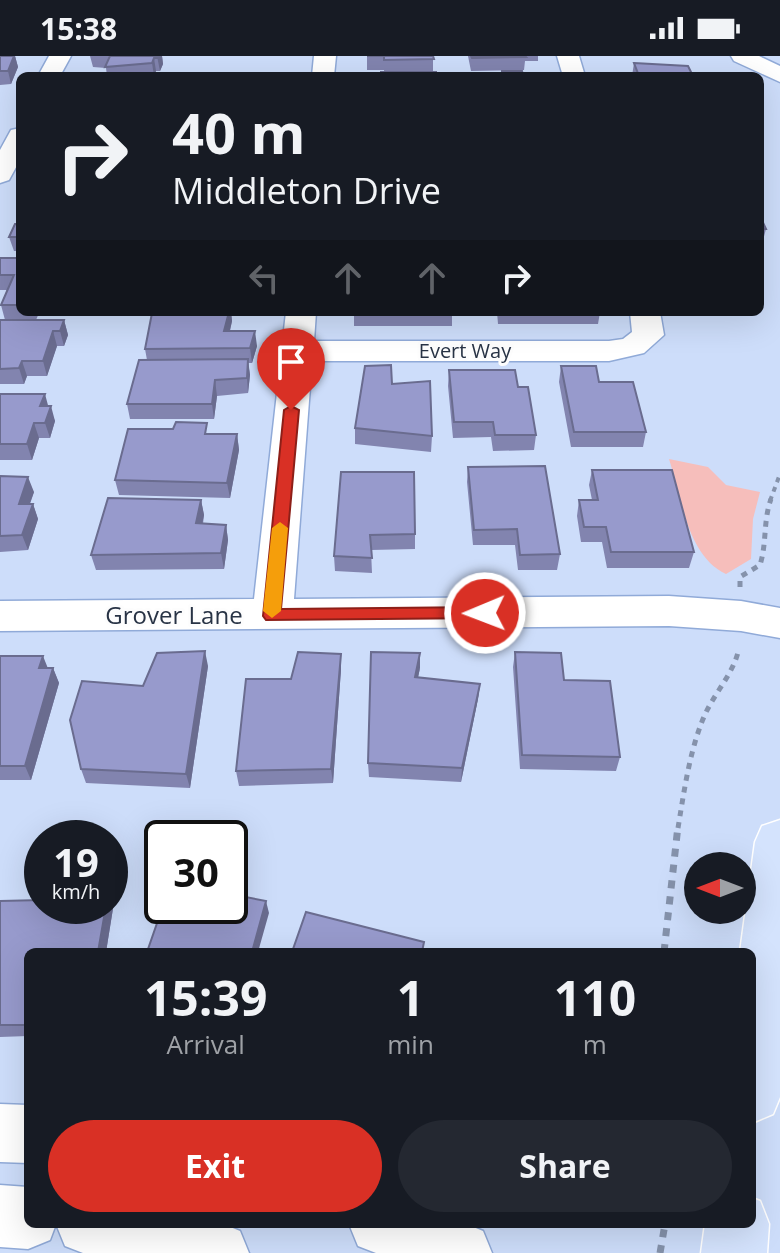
<!DOCTYPE html>
<html lang="en">
<head>
<meta charset="utf-8">
<style>
	body { margin:0; font-family:"Open Sans",sans-serif; background:#242831; color:#f1f3f6; height:100vh; display:flex; flex-direction:column; font-size:30px; white-space:nowrap }
	* { box-sizing:border-box; margin:0 }
	p { font-size:26px; color:#9ea1a6 }
	.icon { flex:none; width:44px; height:44px; fill:none; stroke:currentColor; stroke-width:2; stroke-linecap:round; stroke-linejoin:round }
	.map { position:relative; flex:1; overflow:hidden }
	.panel { position:absolute; left:24px; top:892px; width:732px; height:280px; display:flex; flex-direction:column; background:#171b24; border-radius:12px; box-shadow:0 8px 32px #0002 }
	.panel>* { flex:none }
	.guide { position:absolute; left:16px; top:16px; width:748px; height:244px; border-radius:12px; box-shadow:0 8px 32px #0002; background:#171b24; color:#f1f3f6; overflow:hidden }
	.needle { width:52px; rotate:270deg }
	.tools { position:absolute; left:684px; top:796px; display:grid; gap:16px }
	.tools a { display:grid; place-items:center; width:72px; height:72px; border-radius:50%; background:#171b24; box-shadow:0 8px 32px #0002; font-size:40px }
	.speed { position:absolute; left:24px; top:764px; display:flex; gap:16px; font-size:40px; font-weight:700; text-align:center }
	.speed>* { display:grid; place-content:center; width:104px; height:104px; border-radius:50%; background:#171b24; box-shadow:0 8px 32px #0002; line-height:1 }
	.speed small { font-size:20px; font-weight:400 }
	.speed .limit { border:4px solid #111; border-radius:12px; background:#fff; color:#111 }
	.pin { position:absolute; display:grid; place-items:center; width:68px; height:68px; color:#fff; margin:-82px -34px; border-radius:50% 50% 50% 0; rotate:-45deg; box-shadow:0 0 8px #0007 }
	.pin .icon { rotate:45deg }
	.me { position:absolute; width:88px; margin:-44px; rotate:269deg; stroke-linejoin:round; filter:drop-shadow(0 0 6px #0008) }
	.turn { display:flex; align-items:center; gap:28px; height:168px; padding:0 24px; font-size:36px }
	.turn .icon { width:104px; height:104px; stroke-width:2.5 }
	.turn b { display:block; font-size:56px; line-height:68px }
	.lanes { display:flex; align-items:center; height:76px; padding:0 24px; background:#0003; justify-content:center; gap:40px; direction:ltr }
	.lanes .off { opacity:.35 }
	.eta { display:flex; justify-content:space-evenly; align-items:center; height:136px; text-align:center }
	.eta b { font-size:48px; font-weight:700; line-height:56px }
	.button { display:flex; gap:16px; margin-top:auto; padding:16px 24px }
	.button a { flex:1; height:92px; border-radius:48px; background:#d93025; color:#fff; font-size:32px; font-weight:700; line-height:92px; text-align:center }
	.button a+a { background:#242831; color:#f1f3f6 }
	.status { display:flex; justify-content:space-between; align-items:center; height:56px; padding:0 40px; background:#171b24; direction:ltr }
	.status svg { height:22px; fill:currentColor }
	.map>svg:first-child { display:block }
	.green { fill:#f6bebb }
	.lines { fill:none; stroke-linecap:round; stroke-linejoin:round }
	.minor-casing { stroke:#90aad8; stroke-width:3 }
	.primary-casing { stroke:#fff; stroke-width:3 }
	.path-far2 { stroke:#8592ab; stroke-width:4; stroke-dasharray:5 5; stroke-linecap:butt }
	.path-far1 { stroke:#8592ab; stroke-width:5; stroke-dasharray:6 6; stroke-linecap:butt }
	.path { stroke:#8592ab; stroke-width:7; stroke-dasharray:8 8; stroke-linecap:butt }
	.minor { fill:#fff; fill-rule:evenodd }
	.primary { fill:#d4e3fd; fill-rule:evenodd }
	.wall { fill:#8284af }
	.shaded-wall { fill:#6a6c8f }
	.building { fill:#979acc; stroke:#6a6c8f; stroke-width:2 }
	.route { fill:#d93025; stroke:#8d1f18; stroke-width:2 }
	.slow { fill:#f59e0b }
	.labels { text-anchor:middle; stroke-width:6; stroke-linejoin:round; paint-order:stroke }
	.far-street-label { font-size:20px; fill:#283345; stroke:#fdfdfd }
	.street-label { font-size:24px; fill:#283345; stroke:#fdfdfd }
</style>
</head>
<body>
<div class="status"><b>15:38</b><svg viewBox="0 0 49 12"><path d="M0 12V9h3v3zM5 12V6h3v6zM10 12V3h3v9zM15 12V0h3v12zM26 1h20v11H26zM47 4h2v5h-2z"/></svg></div>
<div class="map">
<svg width="780" height="1197" viewBox="0 0 780 1197">
	<rect width="100%" height="100%" fill="#cdddfa"/>
	<path class="green" d="M669,403L708,411L726,429L760,436L753,463L751,503L726,518C687,500 681,440 669,403Z"/>
	<g class="lines">
		<defs>
			<path id="minor" d="M49,0H71L60,20H38Z
				M314,0H336L334,20H312Z
				M557,0H579L585,20H563Z
				M731,0H759L780,10V26L734,5Z
				M20,72V104L9,124L0,127V94L11,74Z
				M286,256H316L314,285H609L623,283L632,276L630,256H660L664,279L644,297L609,305H312L294,543L669,540L741,545L780,552V582L741,575L669,570L0,575V545L254,543Z
				M0,1048L28,1049V1107L0,1106Z
				M0,1129L28,1131V1168H56L50,1184L28,1193L0,1191Z
				M56,1168H223L240,1175L249,1197H83L65,1190Z
				M349,1168H466L483,1175L492,1197H376L358,1190Z"/>
			<path id="primary" d="M780,764V1041L773,1058L752,1067V896H740L755,786L762,770Z
				M752,1142L760,1145L769,1168L767,1197H701L705,1168H752Z"/>
		</defs>
		<use href="#minor" class="minor-casing"/>
		<use href="#primary" class="primary-casing"/>
		<path class="path-far2" d="M770,445L780,418"/>
		<path class="path-far1" d="M740,531V521L760,509C767,487 763,465 771,443
			M678,772C684,736 689,698 703,663C713,638 734,618 739,592"/>
		<path class="path" d="M664,896L678,770
			M660,1197L665,1168"/>
		<use href="#minor" class="minor"/>
		<use href="#primary" class="primary"/>
	</g>
	<path class="wall" d="M0,0H15L18,11L11,28L0,29Z
		M90,0H162L163,8L160,15H156L154,20H107L106,12L93,11Z
		M367,0H433V16H384V14H367Z
		M468,0H538V5H525L524,14L471,15Z
		M634,7L693,20H632Z
		M20,158V195H14L9,181L18,168L17,164Z
		M760,160L766,173L762,188H760Z
		M0,202H20V256L79,257H39L36,264H5L1,249L7,234H0Z
		M173,256H231L232,265L230,275L257,290L252,307H248L250,319L248,337L217,340L214,363H130L127,348L147,304L145,293Z
		M354,256H452V270H354Z
		M497,256H600L598,268H498Z
		M0,264H64L68,279L64,290H57L47,320H27L24,328H0Z
		M561,310L599,326L646,376L643,391H571L559,326Z
		M449,314L518,331L536,379L534,394L493,395L491,381L453,382L448,330Z
		M392,328L432,380L431,396L355,388V372Z
		M0,338L48,350L55,365L50,382H39L32,404H0Z
		M173,373L209,378H237L239,394L230,442L119,439L115,424Z
		M468,411L560,498L557,514H518L515,489H473L467,426Z
		M592,414L694,496L689,512H607L602,486H581L577,460L579,444H592L589,429Z
		M341,416L415,478V493L371,494L372,517L335,515L334,500Z
		M0,420L34,436L30,448H33L38,463L28,494L0,496Z
		M201,444L204,459L203,468L226,469L228,484L224,513L96,514L91,499Z
		M515,596L564,624L620,701L616,715L520,713L513,611Z
		M0,600L48,612H53L59,627L31,724H0Z
		M208,610L190,732L86,727L81,713Z
		M420,612L418,621L480,628L478,643L461,726L369,721L368,707Z
		M341,613L333,727L239,730L236,715L291,623Z
		M115,840L106,896H28V980L0,981V845L42,850Z"/>
	<path class="shaded-wall" d="M14,0H15L18,11L11,28L8,15Z
		M157,0H162L163,8L160,15Z
		M154,2L156,15L154,20L152,7Z
		M229,256H231L232,265L226,290L224,275Z
		M64,264L68,279L64,290L60,275Z
		M53,275L57,290L47,320L43,305Z
		M255,275L257,290L252,307L250,292Z
		M248,303L250,319L248,337L247,322Z
		M22,305L27,320L24,328L19,312Z
		M215,324L217,340L214,363L212,348Z
		M45,338L49,353L40,350Z
		M51,350L55,365L50,382L45,367Z
		M34,367L39,382L32,404L27,388Z
		M237,378L239,394L230,442L227,427Z
		M28,421L34,436L24,463L19,448Z
		M201,444L204,459L199,483L196,467Z
		M33,448L38,463L28,494L22,479Z
		M226,469L228,484L224,513L221,497Z
		M205,595L208,610L190,732L186,718Z
		M420,597V612L415,636V621Z
		M341,598V613L333,727L331,713Z
		M43,600L49,615L39,612Z
		M53,612L59,627L31,724L25,710Z
		M480,628L478,643L461,726L462,712Z
		M110,827L115,840L106,896H98L106,850H110Z
		M266,845L269,857L258,896H252Z"/>
	<path class="building" d="M0,0H14L8,15H0Z
		M110,0H159L158,2H154L152,7L105,11Z
		M367,0H433L434,3L384,4V0Z
		M471,0H525L526,1L472,2Z
		M634,7L688,10L693,20H639Z
		M502,15H522L523,19L542,18V20H475L474,19L502,18Z
		M381,16H436V20H381Z
		M215,18H272L271,20H214Z
		M760,160L766,173H760Z
		M15,168H20V181H9Z
		M0,202H20V249H1L14,219H0Z
		M173,256H229L224,275H255L250,292L145,293L152,257Z
		M0,264H64L60,275H53L43,305H22L19,312L0,313Z
		M248,303L247,322L215,324L212,348H127L139,304Z
		M391,309L392,328L430,325L432,380L355,372L365,310Z
		M561,310H596L599,326H633L646,376H574Z
		M449,314H515L518,331H528L536,379H495L493,366H454Z
		M0,338H45L40,350H51L45,367H34L27,388H0Z
		M176,366L207,367L205,378H237L227,427L115,424L128,373H173Z
		M545,410L560,498L520,499L517,473L474,474L468,411Z
		M592,414H672L694,496H611L606,471H584L579,444H598Z
		M341,416H414L415,478L370,479L372,502L334,500Z
		M0,420L28,421L19,448H33L22,479L0,480Z
		M108,442L201,444L196,467L226,469L221,497L91,499Z
		M205,595L186,718L81,713L70,664L82,625L143,630L157,597Z
		M298,596L341,598L331,713L236,715L246,623H291Z
		M371,596L420,597L415,621L480,628L462,712L368,707Z
		M515,596L561,597L564,624L610,625L620,701L522,699Z
		M0,600H43L39,612H53L25,710H0Z
		M230,838L266,845L252,896H147L163,850H230Z
		M42,844V850H106L98,896H28V969H0V845Z
		M306,856L424,886L422,896H292Z"/>
	<path class="route" d="M291,350L299,354L281,553L485,551L494,557L492,562L266,564L263,560L284,354Z"/>
	<path class="slow" d="M280,466L288,472L281,555L272,562L263,555L272,472Z"/>
	<g class="labels">
		<g class="far-street-label">
			<text x="465" y="302">Evert Way</text>
		</g>
		<g class="street-label">
			<text x="174" y="568">Grover Lane</text>
		</g>
	</g>
</svg>
<div class="tools">
<a><svg class="needle" viewBox="-14 -14 28 28"><path d="M0-13l5 13h-10z" fill="#e53935"/><path d="M0 13l5-13h-10z" fill="#9ea1a6"/></svg></a>
</div>
<div class="speed"><div>19<small>km/h</small></div><div class="limit">30</div></div>
<div class="pin" style="left:291px;top:354px;background:#d93025"><svg class="icon" aria-label="arrive" viewBox="0 0 24 24"><path d="M6 21V4h12l-3 4 3 4H6"/></svg></div>
<svg class="me" style="left:485px;top:557px" viewBox="-20 -20 40 40"><circle r="17" fill="#d93025" stroke="#fff" stroke-width="3"/><path d="M0-11L8 9 0 5-8 9z" fill="#fff"/></svg>
<div class="guide">
<div class="turn"><svg class="icon" aria-label="right" viewBox="0 0 24 24"><path d="M7 20v-9h11M14 6l5 5-5 5"/></svg><div><b>40 m</b>Middleton Drive</div></div>
<div class="lanes"><svg class="icon off" aria-label="left" viewBox="0 0 24 24"><path d="M17 20v-9H6M10 6l-5 5 5 5"/></svg><svg class="icon off" aria-label="ahead" viewBox="0 0 24 24"><path d="M12 20V5M6 11l6-6 6 6"/></svg><svg class="icon off" aria-label="ahead" viewBox="0 0 24 24"><path d="M12 20V5M6 11l6-6 6 6"/></svg><svg class="icon" aria-label="right" viewBox="0 0 24 24"><path d="M7 20v-9h11M14 6l5 5-5 5"/></svg></div>
</div>
<section class="panel">
<div class="eta">
<div><b>15:39</b><p>Arrival</p></div>
<div><b>1</b><p>min</p></div>
<div><b>110</b><p>m</p></div>
</div>
<div class="button"><a>Exit</a><a>Share</a></div>
</section>
</div>
</body>
</html>
